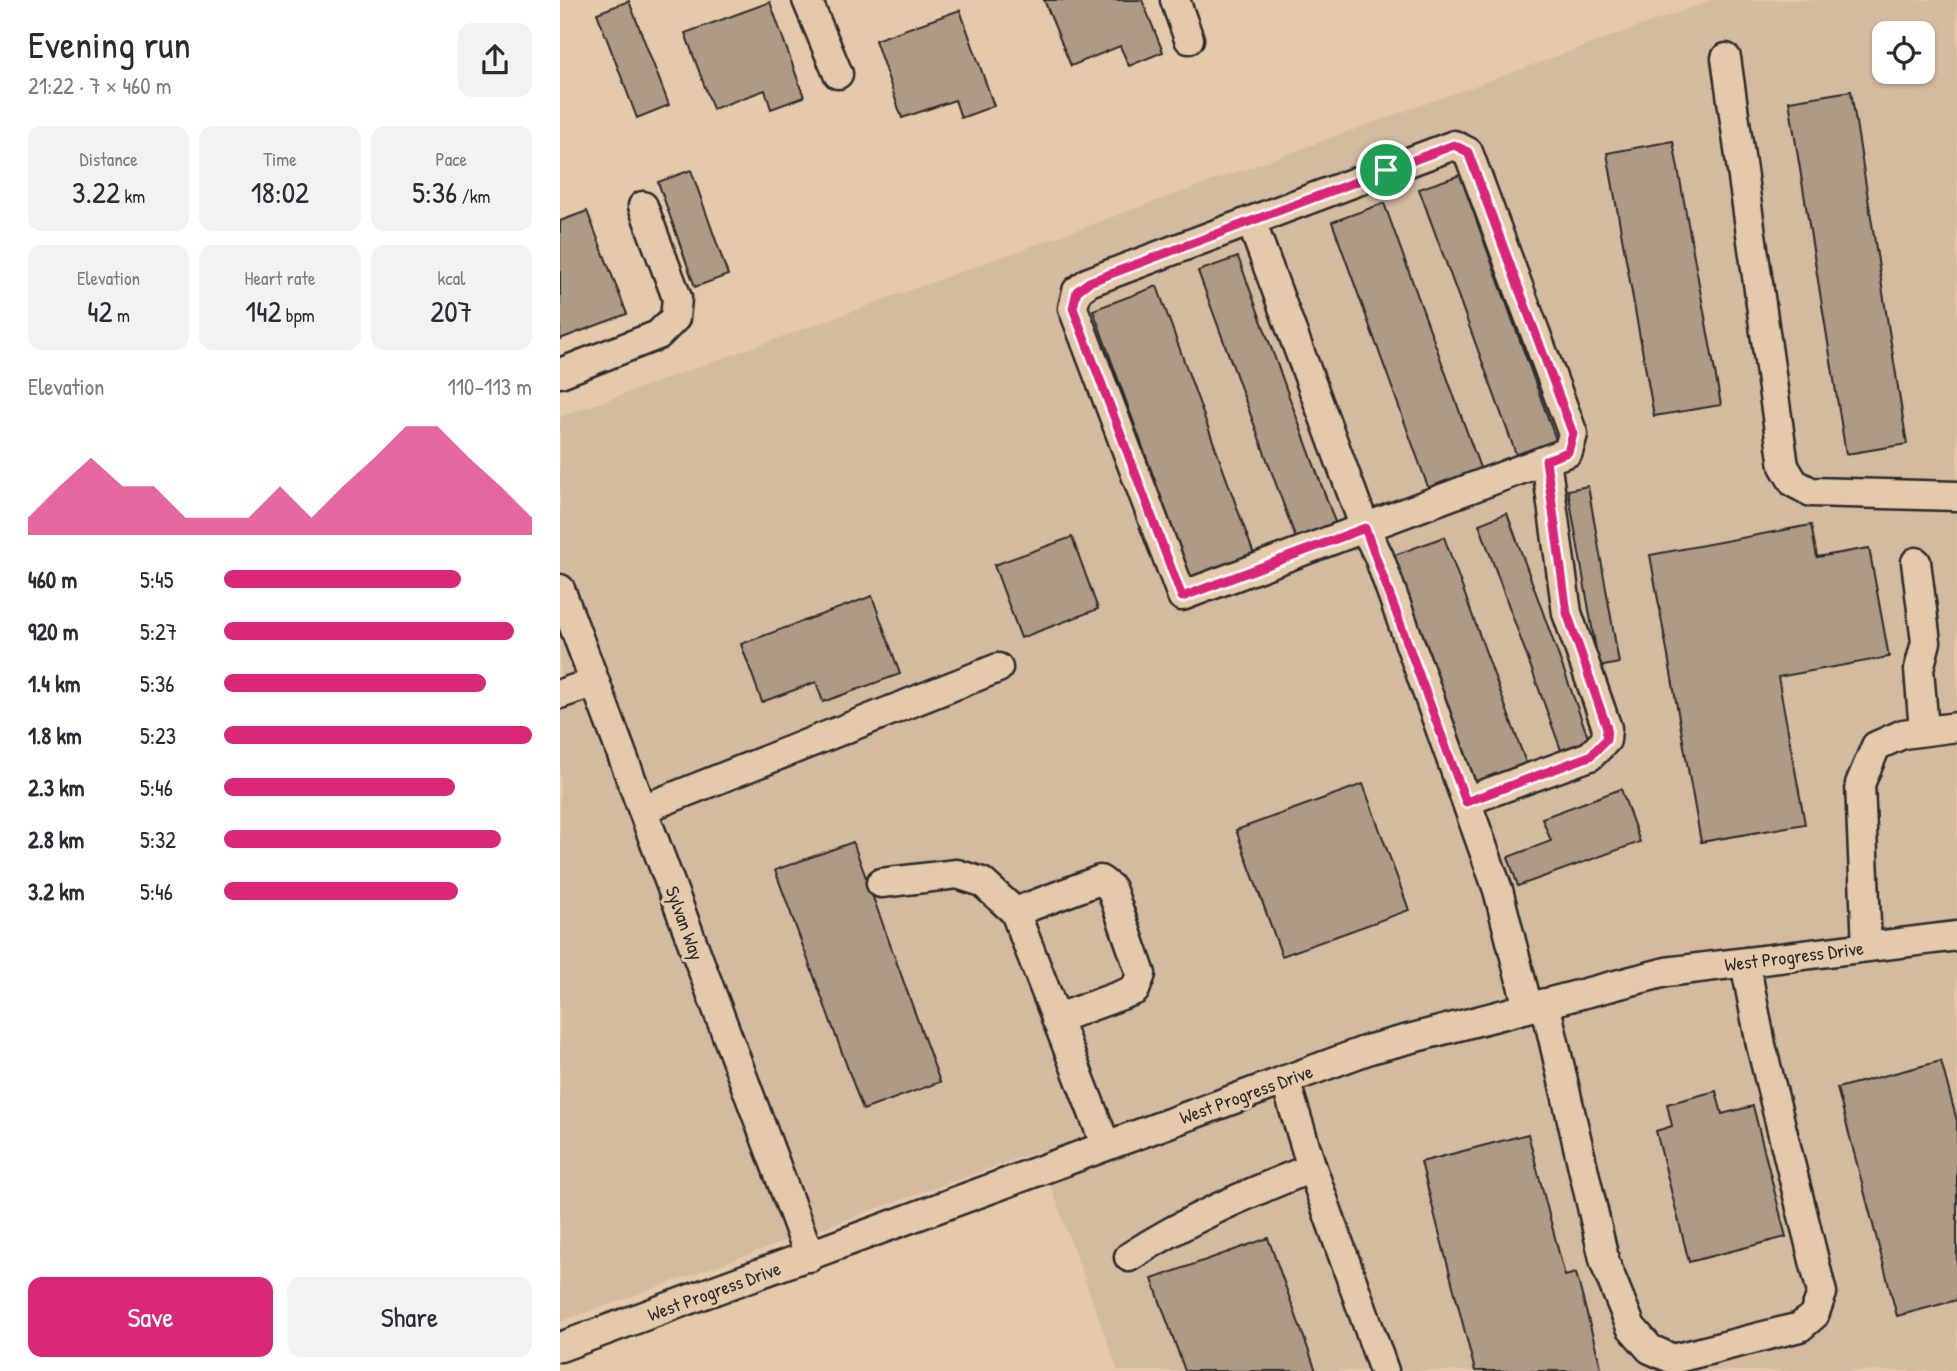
<!DOCTYPE html>
<html lang="en">
<head>
<meta charset="utf-8">
<style>
  body { margin:0; font-family:"Patrick Hand",sans-serif; background:#f2f2f3; color:#2b2b33; height:100vh; display:flex; flex-direction:column; font-size:26px; white-space:nowrap }
  * { box-sizing:border-box; margin:0 }
  p { font-size:23px; color:#7c7c81 }
  .icon { flex:none; width:38px; height:38px; fill:none; stroke:currentColor; stroke-width:2; stroke-linecap:round; stroke-linejoin:round }
  .map { position:relative; flex:1; overflow:hidden }
  .sheet { display:flex; flex-direction:column; background:#fff; width:560px }
  .sheet>* { flex:none }
  .buttons { position:absolute; left:1312px; top:21px; display:grid; gap:14px }
  .buttons a { display:grid; place-items:center; width:63px; height:63px; border-radius:14px; background:#fff; box-shadow:0 2px 5px #0004; font-size:35px }
  .pin { position:absolute; display:grid; place-items:center; width:60px; height:60px; color:#fff; margin:-30px; border:4px solid #fff; border-radius:50%; box-shadow:0 2px 7px #0007 }
  .round { display:grid; place-items:center; flex:none; width:74px; height:74px; border-radius:14px; background:#f2f2f3 }
  .overview { display:flex; align-items:center; justify-content:space-between; height:119px; padding:0 28px }
  h1 { font-size:38px; font-weight:600; line-height:52px }
  .figures { display:grid; grid-template-columns:repeat(3,1fr); gap:10px; height:119px; padding:7px 28px }
  .figures div { display:grid; align-content:center; border-radius:14px; background:#f2f2f3; text-align:center }
  .figures b { font-size:30px; font-weight:600 }
  .figures small { font-size:19px; font-weight:400 }
  .figures p { font-size:19px }
  .chart { height:196px; padding:14px 28px }
  .chart p { display:flex; justify-content:space-between }
  .chart svg { width:100%; height:126px; margin-top:7px; fill:#db2777; opacity:.7 }
  .cta { display:flex; gap:14px; margin-top:auto; padding:14px 28px }
  .cta a { flex:1; height:80px; border-radius:14px; background:#db2777; color:#fff; font-size:28px; font-weight:600; line-height:80px; text-align:center }
  .cta a+a { background:#f2f2f3; color:#2b2b33 }
  ul { padding:0 28px; list-style:none; font-size:23px }
  li { display:grid; grid-template-columns:112px 84px 1fr; align-items:center; height:52px }
  li i { height:18px; border-radius:9px; background:#db2777 }
  main { display:flex; flex:1; min-height:0 }
  .map>svg:first-child { display:block }
</style>
</head>
<body>
<main>
<section class="sheet">
<div class="overview"><div><h1>Evening run</h1><p>21:22 · 7 × 460 m</p></div><a class="round"><svg class="icon" aria-label="share" viewBox="0 0 24 24"><path d="M12 15V3M7 8l5-5 5 5M5 13v7h14v-7"/></svg></a></div>
<div class="figures">
<div><p>Distance</p><b>3.22<small> km</small></b></div>
<div><p>Time</p><b>18:02</b></div>
<div><p>Pace</p><b>5:36<small> /km</small></b></div>
</div>
<div class="figures">
<div><p>Elevation</p><b>42<small> m</small></b></div>
<div><p>Heart rate</p><b>142<small> bpm</small></b></div>
<div><p>kcal</p><b>207</b></div>
</div>
<div class="chart"><p><span>Elevation</span>110–113 m</p>
<svg viewBox="0 0 160 44" preserveAspectRatio="none"><path d="M0 44V38L10 27L20 17L30 27L40 27L50 38L60 38L70 38L80 27L90 38L100 27L110 17L120 6L130 6L140 17L150 27L160 38V44z"/></svg>
</div>
<ul>
<li><b>460 m</b>5:45<i style="width:77%"></i></li>
<li><b>920 m</b>5:27<i style="width:94%"></i></li>
<li><b>1.4 km</b>5:36<i style="width:85%"></i></li>
<li><b>1.8 km</b>5:23<i style="width:100%"></i></li>
<li><b>2.3 km</b>5:46<i style="width:75%"></i></li>
<li><b>2.8 km</b>5:32<i style="width:90%"></i></li>
<li><b>3.2 km</b>5:46<i style="width:76%"></i></li>
</ul>
<div class="cta"><a>Save</a><a>Share</a></div>
</section>
<div class="map">
<svg width="1397" height="1371" viewBox="0 0 1397 1371">
  <rect width="100%" height="100%" fill="#e4c9ab"/>
  <filter id="ink" filterUnits="userSpaceOnUse"><feTurbulence type="fractalNoise" baseFrequency=".0143" numOctaves="2"/><feDisplacementMap in="SourceGraphic" scale="14" xChannelSelector="R" yChannelSelector="G"/><feConvolveMatrix kernelMatrix="1 2 1 2 8 2 1 2 1" color-interpolation-filters="sRGB"/></filter>
  <g filter="url(#ink)">
    <path fill="#d4bba0" fill-rule="evenodd" d="M1152,0H1397V1371H558L478,1151L0,1322V417ZM1325,33H1363V72H1325Z"/>
    <path fill="#ae9a85" stroke="#2b2b2b" stroke-width="2" d="M484,0H582L603,52L569,66L560,46L511,66Z
      M69,1L109,105L77,118L37,13Z
      M210,2L244,97L211,109L205,90L153,109L125,33Z
      M400,10L434,106L401,118L395,100L342,118L315,40Z
      M1291,91L1347,444L1286,454L1229,101Z
      M1113,141L1161,405L1094,416L1047,153Z
      M131,170L168,275L135,287L98,182Z
      M900,175L1000,451L960,465L859,189Z
      M824,203L924,479L872,498L772,222Z
      M27,211L67,314L0,339V221Z
      M678,257L779,533L739,547L638,271Z
      M597,286L697,563L633,586L533,310Z
      M1028,486L1059,663L1039,667L1008,490Z
      M947,513L1029,740L1001,750L919,524Z
      M1251,525L1257,557L1309,548L1329,657L1218,677L1245,824L1141,842L1090,555Z
      M512,537L538,609L461,638L434,565Z
      M884,537L966,763L915,782L832,556Z
      M312,596L340,674L263,702L256,682L202,702L181,644Z
      M803,784L849,910L722,956L676,830Z
      M1061,789L1080,842L958,886L948,857L991,841L982,818Z
      M293,842L380,1082L303,1110L215,870Z
      M1381,1061L1397,1121V1300L1337,1316L1277,1088Z
      M1156,1091L1162,1114L1193,1106L1226,1237L1129,1262L1096,1131L1112,1126L1107,1104Z
      M968,1134L1005,1276L1016,1273L1042,1371H915L861,1162Z
      M708,1238L756,1371H625L592,1279Z"/>
    <g fill="none" stroke-linecap="round" stroke-linejoin="round">
      <defs>
        <path id="minor" d="M247,0L278,74
          M615,0L629,39
          M1166,58L1224,466L1234,483L1251,492L1397,496
          M691,221L894,145L908,152L1013,434L1008,452L986,460L622,596L513,308L517,291L529,282L691,221L805,528L819,557L938,890L968,1008
          M0,373L98,335L115,318L117,298L83,206
          M1356,562L1366,642L1359,669L1364,731
          M0,589L250,1257
          M0,694L35,682
          M906,801L1030,756L1046,740L1047,728L1007,613L986,460
          M83,809L438,668
          M321,883L397,874L422,882L455,912L546,1146
          M455,912L540,880L551,888L581,974L575,990L496,1019
          M1307,947L1300,784L1316,746L1343,734L1397,727
          M985,1003L1045,1263L1071,1327L1090,1349L1113,1359L1240,1327L1254,1315L1262,1293L1201,1045L1185,962
          M725,1080L752,1168L824,1371
          M569,1257C626,1220 688,1193 752,1168
          M0,1347L810,1049L1106,972L1397,936"/>
      </defs>
      <use href="#minor" stroke="#2b2b2b" stroke-width="33"/>
      <use href="#minor" stroke="#e4c9ab" stroke-width="28"/>
    </g>
  </g>
  <g fill="none" stroke-linecap="round" stroke-linejoin="round" filter="url(#ink)">
    <defs>
      <path id="route" d="M894,145L908,152L1013,434L1008,452L986,460L1007,613L1047,728L1046,740L1030,756L906,802L805,528L622,597L513,308L517,291L529,282Z"/>
    </defs>
    <use href="#route" stroke="#fff" stroke-width="14"/>
    <use href="#route" stroke="#db2777" stroke-width="9"/>
  </g>
  <g text-anchor="middle" dominant-baseline="central" stroke-width="6" stroke-linejoin="round" paint-order="stroke">
    <g font-size="19" fill="#2b2b2b" stroke="#e4c9ab">
      <text transform="translate(125 923) rotate(70)">Sylvan Way</text>
      <text transform="translate(1234 956) rotate(-7)">West Progress Drive</text>
      <text transform="translate(686 1094) rotate(-20)">West Progress Drive</text>
      <text transform="translate(154 1291) rotate(-20)">West Progress Drive</text>
    </g>
  </g>
</svg>
<div class="buttons">
<a><svg class="icon" aria-label="locate" viewBox="0 0 24 24"><circle cx="12" cy="12" r="6"/><path d="M12 2v4M12 18v4M2 12h4M18 12h4"/></svg></a>
</div>
<div class="pin" style="left:826px;top:170px;background:#1e9e55"><svg class="icon" aria-label="arrive" viewBox="0 0 24 24"><path d="M6 21V4h12l-3 4 3 4H6"/></svg></div>
</div>
</main>
</body>
</html>
